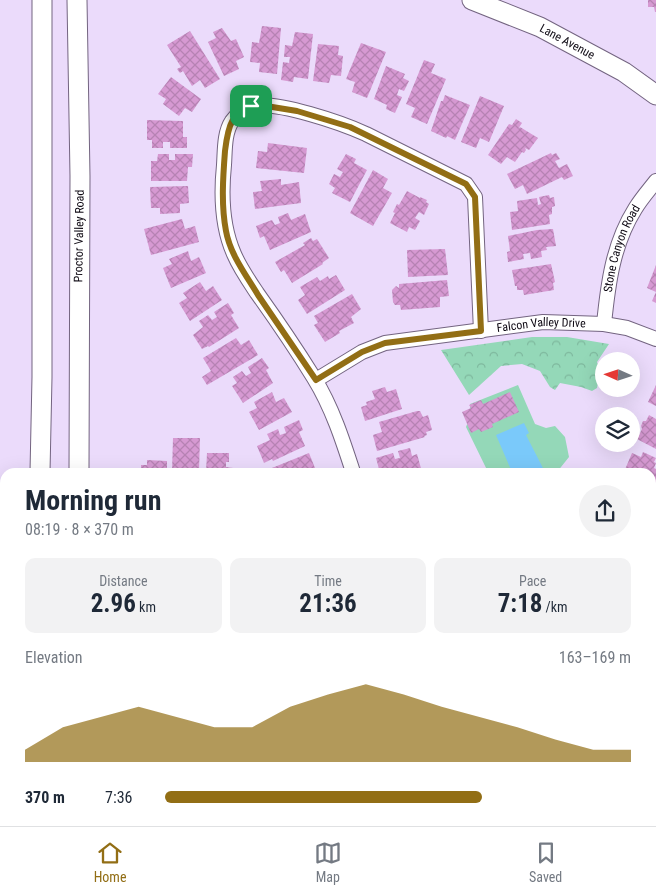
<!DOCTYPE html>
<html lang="en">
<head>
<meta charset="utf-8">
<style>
  body { margin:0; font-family:"Roboto Condensed",sans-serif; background:#f2f2f3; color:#1f2937; height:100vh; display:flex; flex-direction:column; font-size:19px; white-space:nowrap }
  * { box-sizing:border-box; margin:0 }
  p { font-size:16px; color:#747a83 }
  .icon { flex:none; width:28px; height:28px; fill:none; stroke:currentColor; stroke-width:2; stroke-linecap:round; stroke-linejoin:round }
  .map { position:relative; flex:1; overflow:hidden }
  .details { position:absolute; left:0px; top:468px; width:656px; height:359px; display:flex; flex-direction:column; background:#fff; border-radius:15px 15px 0 0; box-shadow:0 5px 20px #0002 }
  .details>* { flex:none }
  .needle { width:32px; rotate:273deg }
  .tools { position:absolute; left:595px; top:352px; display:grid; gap:10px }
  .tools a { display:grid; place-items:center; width:45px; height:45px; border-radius:50%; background:#fff; box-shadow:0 5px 20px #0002; font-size:25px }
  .pin { position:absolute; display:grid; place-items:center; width:42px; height:42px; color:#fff; margin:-21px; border-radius:10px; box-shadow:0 2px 8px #0006 }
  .round { display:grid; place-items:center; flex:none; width:52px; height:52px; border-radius:26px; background:#f2f2f3 }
  .overview { display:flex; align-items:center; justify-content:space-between; height:85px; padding:0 25px }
  h1 { font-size:28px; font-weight:700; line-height:38px }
  .stats { display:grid; grid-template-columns:repeat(3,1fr); gap:8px; height:85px; padding:5px 25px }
  .stats div { display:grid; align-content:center; border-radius:10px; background:#f2f2f3; text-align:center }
  .stats b { font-size:25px; font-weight:700 }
  .stats small { font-size:14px; font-weight:400 }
  .stats p { font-size:14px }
  .chart { height:140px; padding:10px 25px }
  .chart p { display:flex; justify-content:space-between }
  .chart svg { width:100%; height:90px; margin-top:5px; fill:#926e15; opacity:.7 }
  ul { padding:0 25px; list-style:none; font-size:16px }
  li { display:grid; grid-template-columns:80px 60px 1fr; align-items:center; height:38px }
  li i { height:12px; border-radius:6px; background:#926e15 }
  .dock { display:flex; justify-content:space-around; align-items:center; height:70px; border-top:1px solid #e0e1e3; background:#fff; font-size:14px; color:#747a83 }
  .dock a { display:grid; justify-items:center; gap:2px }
  .dock .on { color:#926e15 }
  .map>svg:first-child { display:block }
</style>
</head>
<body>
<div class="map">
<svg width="656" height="826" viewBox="0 0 656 826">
  <defs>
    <pattern id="forest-crowns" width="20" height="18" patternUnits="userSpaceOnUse" patternTransform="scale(1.25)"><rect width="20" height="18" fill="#94d8b8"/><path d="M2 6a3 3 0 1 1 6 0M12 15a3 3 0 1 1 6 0" fill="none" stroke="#7eb89d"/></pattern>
    <pattern id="building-cross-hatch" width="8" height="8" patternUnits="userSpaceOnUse" patternTransform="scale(1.25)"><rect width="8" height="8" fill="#d699d2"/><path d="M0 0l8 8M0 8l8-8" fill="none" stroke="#b682b3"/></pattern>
  </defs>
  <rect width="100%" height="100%" fill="#ebdbfb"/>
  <path fill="url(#forest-crowns)" d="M532,337H567L609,344L597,362L600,371L597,388L592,391L581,387L560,383L555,390L550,387L540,371L522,364L501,366L469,395L441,350Z"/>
  <path fill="#94d8b8" d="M518,385L535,424L546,428L555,426L565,437L569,457L557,472H488L466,427L470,417V404Z"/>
  <path fill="#7ac9fa" d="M524,423L529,433L526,435L545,472H512L496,435Z"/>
  <path fill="url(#building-cross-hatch)" d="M648,0H656V12H655L654,7H648Z
    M262,26L281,28L277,74L259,72L260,63L250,62L252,42L259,43Z
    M222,28L231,41L236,39L244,57L236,61L239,69L224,76L208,42L216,38L213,32Z
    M190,31L220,79L205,88L200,80L192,86L183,71L180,73L177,69L181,67L167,45Z
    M295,32L313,34L308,79L294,77L293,82L281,80L283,62L289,63L290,57H284L285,45L292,46Z
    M361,43L386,52L367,98L352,92L355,82L346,79Z
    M318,44L339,46L338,55L343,56L341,76L331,75L329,83L313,81Z
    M424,60L435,64L431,73L446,79L427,124L411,117L415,108L406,104Z
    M386,66L405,74L403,78L409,81L404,91L399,89L397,95L402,97L395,113L386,109L387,105L374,99Z
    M171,77L201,99L192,112L185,108L179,116L163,104L166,99L158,94Z
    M445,95L470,105L455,140L447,136L446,138L431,131L441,101H443Z
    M480,96L504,106L489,142L480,138L476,148L461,142Z
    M516,119L522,123L518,129L520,127L538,138L529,150L525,148L526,150L524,153L522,152L515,162L507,157L501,164L488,155L509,124L512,125Z
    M147,120L183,121V137H187V148H170V142H163V148H152V140H147Z
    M268,143L307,148L304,173L256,168L258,151L267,152Z
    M551,153L552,155L556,153L560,159L555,161L559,168L567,164L573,176L564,180L562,177L527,194L523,185L515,189L507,174Z
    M158,154H169V160H175V154H193L192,167H188L187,181H151V161H157Z
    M346,154L356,159L354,163L367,170L350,202L332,193L335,188L329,184L334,174L340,177L343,172L337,169Z
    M373,170L388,179L383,188L392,193L373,226L350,213Z
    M281,179V185L299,182L301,203L255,209L253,192L262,191L260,181Z
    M188,186L189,203L180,204V213L160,214V208H151L150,187Z
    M407,191L420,198V197L427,200L426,202L429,204L424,215L419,212L415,218L420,221L415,230L409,227L407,232L390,223L395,213L393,212L397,204L399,205Z
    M549,195L550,198L554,197L555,206L552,207V214L549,215L550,224L512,230L510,212L518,211L517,201L537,198L538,205L541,204L539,197Z
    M288,213L291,220L305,214L311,232L270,250L264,236L260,238L256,226L272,220L275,225L280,223L278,217Z
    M182,219L185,229L195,226L199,242L151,255L144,229Z
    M553,229L556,246L546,247L547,250L541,251L542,257L531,259L530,253L523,254L524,259L508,262L507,252L510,251L508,236L537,230Z
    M311,238L313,241L317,239L329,258L322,263L323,264L292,283L284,270L281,272L275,262L305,245L303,243Z
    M445,249L448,275L408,277L407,250Z
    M188,251L191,261L199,257L206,273L171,288L163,268L172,264L169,259Z
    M551,264L555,282L553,283L554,290L524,295L523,290H517V286H515L512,270Z
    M656,265V303L652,301L656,292L647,288Z
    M336,275L345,290L307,314L298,300L305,295L300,287L317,277L320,281L328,276L329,279Z
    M447,280L449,296L440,297V307L401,310L400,305H395L393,302L392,290L396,286L399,288V284Z
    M200,282L206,291L213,286L222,300L190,321L179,303L187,298L183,293Z
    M352,294L361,309L351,317L354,323L339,331L340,333L325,342L314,325L318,323L314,316Z
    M228,303L234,313L231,315L239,328L209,347L208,346L202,349L193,335L203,327L199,321L208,315L212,320L217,317L214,312Z
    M236,338L241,345L249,340L258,355L207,385L202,377L211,371L203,358Z
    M262,358L269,368L266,370L273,383L243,403L232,386L237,383L233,377L242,371L246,376L251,373L248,367Z
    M656,385V406L648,402Z
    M385,387L387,392L396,389L402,409L365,421L361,407L367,405L366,402L375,399L372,391Z
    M272,392L276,402L284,398L292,412L259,430L249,412L257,408L254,402Z
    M510,392L519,412L492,424L493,427L481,432L479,429L471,433L462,412L471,408L469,405L481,400L483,404Z
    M417,411H420L423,417L428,415L432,430L426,432L427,435L424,436L425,437L377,451L373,435L382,432L379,422Z
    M649,415L656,419V449L637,439L642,429L641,426L643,421H646Z
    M299,420L303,430L299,432L305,446L273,461L272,459L264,463L257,446L270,440L267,434L278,429L280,435L286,433L284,427Z
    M173,438H200L199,472H172Z
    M410,448L412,456L417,454L422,472H385L383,468L379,469L376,458L393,453L395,459L400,458L398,451Z
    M643,452L656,458L654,462L656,463L654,468L656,469V487L651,485V472H624L632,453L641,457Z
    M207,453H229V462H226V467L233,468V472H206Z
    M309,453L315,468L307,472H269L267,470Z
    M147,460L167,461V472H141V465H147Z
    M651,665L656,668V678L651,686Z
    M656,693V721L651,718V701Z
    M656,799V826H646L648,821H651V813Z
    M300,821H338L336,826H304L298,824Z
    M642,821L640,826H622L623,823L619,822Z
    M115,822L126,826H114Z"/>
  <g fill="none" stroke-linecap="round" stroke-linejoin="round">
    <defs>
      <g id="minor">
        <path id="s1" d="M604,324C608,284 613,244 635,209C641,199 649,190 656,181"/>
        <path id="s2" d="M316,380L362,352L385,343L543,322L604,324L627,328L656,339"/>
        <path d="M353,472C343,441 332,407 314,378C296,349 277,321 257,293C249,281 240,268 234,254C222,227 221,194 224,165C225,151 224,133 232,121C237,114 245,108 253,106C278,101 342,123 366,134L466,184L475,197L481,331"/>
        <path d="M651,752L656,754"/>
        <path d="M260,821L265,823"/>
      </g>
      <g id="secondary">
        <path d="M77,0L80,176L79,472"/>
        <path id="s3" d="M472,0L540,27L624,72L656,95"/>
        <path d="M40,472L42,377V0"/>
        <path d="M0,731L5,710"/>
        <path d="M12,826L14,821"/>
      </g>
    </defs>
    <use href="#minor" stroke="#736480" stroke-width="16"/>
    <use href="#secondary" stroke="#736480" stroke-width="21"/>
    <path stroke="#7e7489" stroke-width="3" stroke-dasharray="2.5 2.5" stroke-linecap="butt" d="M78,826L80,821"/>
    <use href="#minor" stroke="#fff" stroke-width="14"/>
    <use href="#secondary" stroke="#fff" stroke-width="19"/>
  </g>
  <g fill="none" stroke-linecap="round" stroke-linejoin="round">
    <defs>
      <path id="route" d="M260,105L297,111L350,127L466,184L475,197L481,331L385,343L362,352L316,380C297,352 277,323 258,295C246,275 230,254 226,231C221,205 223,177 225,151C228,126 231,109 260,105Z"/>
    </defs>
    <use href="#route" stroke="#fff" stroke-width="10"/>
    <use href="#route" stroke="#926e15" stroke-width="6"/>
  </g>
  <g text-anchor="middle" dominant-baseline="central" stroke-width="5" stroke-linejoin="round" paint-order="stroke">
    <g font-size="12" fill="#0e0913" stroke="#fff">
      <text stroke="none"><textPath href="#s3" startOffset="104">Lane Avenue</textPath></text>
      <text transform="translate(79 236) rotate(-89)">Proctor Valley Road</text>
      <text stroke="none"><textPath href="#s1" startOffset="78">Stone Canyon Road</textPath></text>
      <text stroke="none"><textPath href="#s2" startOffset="236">Falcon Valley Drive</textPath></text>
    </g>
  </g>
</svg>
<div class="tools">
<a><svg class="needle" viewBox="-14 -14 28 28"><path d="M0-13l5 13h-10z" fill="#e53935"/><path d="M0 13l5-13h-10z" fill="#747a83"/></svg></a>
<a><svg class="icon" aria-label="layers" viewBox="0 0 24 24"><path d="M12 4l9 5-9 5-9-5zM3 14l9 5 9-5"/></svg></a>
</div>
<div class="pin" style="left:251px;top:106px;background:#1e9e55"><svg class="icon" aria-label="arrive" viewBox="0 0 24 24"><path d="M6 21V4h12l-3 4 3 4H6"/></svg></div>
<section class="details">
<div class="overview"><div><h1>Morning run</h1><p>08:19 · 8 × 370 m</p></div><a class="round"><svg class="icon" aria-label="share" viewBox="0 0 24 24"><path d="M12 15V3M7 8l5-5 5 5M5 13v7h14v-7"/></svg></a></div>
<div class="stats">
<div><p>Distance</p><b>2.96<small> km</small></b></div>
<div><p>Time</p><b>21:36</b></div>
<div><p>Pace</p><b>7:18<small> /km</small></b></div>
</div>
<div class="chart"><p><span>Elevation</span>163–169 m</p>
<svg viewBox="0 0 160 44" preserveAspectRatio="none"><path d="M0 44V38L10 27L20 22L30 17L40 22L50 27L60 27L70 17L80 11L90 6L100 11L110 17L120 22L130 27L140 33L150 38L160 38V44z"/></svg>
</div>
<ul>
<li><b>370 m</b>7:36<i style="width:68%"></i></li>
</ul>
</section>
</div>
<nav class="dock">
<a class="on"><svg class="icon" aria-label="home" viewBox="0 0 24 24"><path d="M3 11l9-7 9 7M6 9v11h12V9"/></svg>Home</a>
<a><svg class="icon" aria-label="map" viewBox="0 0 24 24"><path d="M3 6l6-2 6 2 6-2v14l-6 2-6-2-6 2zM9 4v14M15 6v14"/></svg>Map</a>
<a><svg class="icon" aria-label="saved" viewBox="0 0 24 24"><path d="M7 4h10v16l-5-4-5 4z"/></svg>Saved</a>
</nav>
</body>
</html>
